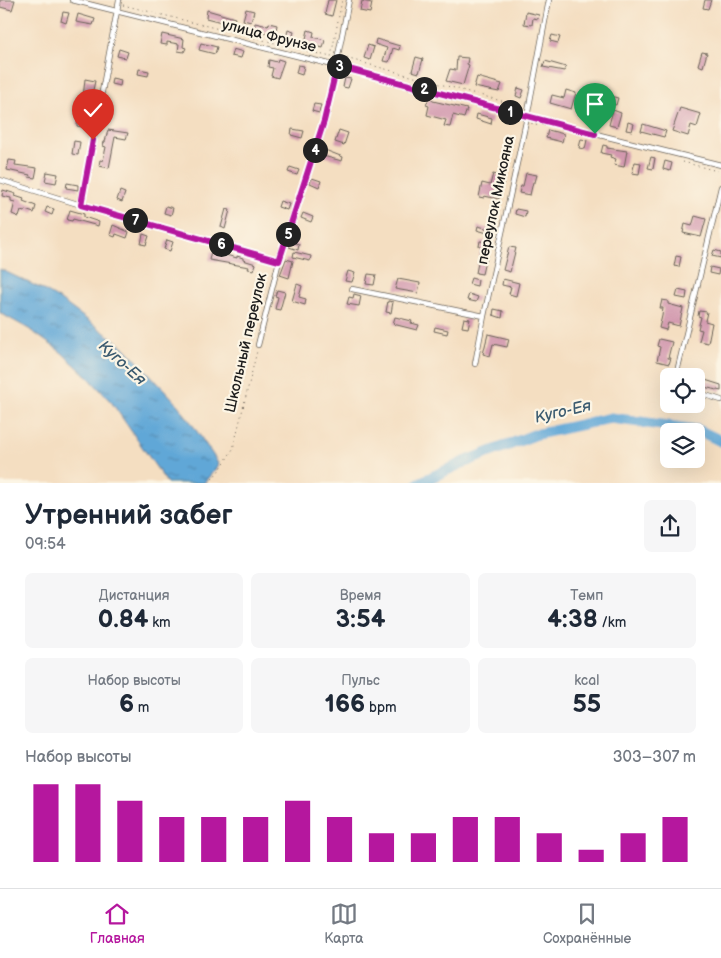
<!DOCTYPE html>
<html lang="ru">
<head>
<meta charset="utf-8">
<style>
  body { margin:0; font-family:"Balsamiq Sans",sans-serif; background:#f6f6f7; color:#1f2937; height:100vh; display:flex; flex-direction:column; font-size:19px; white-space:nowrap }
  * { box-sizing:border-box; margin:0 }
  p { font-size:16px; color:#747a83 }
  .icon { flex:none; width:28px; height:28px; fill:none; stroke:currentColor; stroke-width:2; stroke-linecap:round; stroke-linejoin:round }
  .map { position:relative; height:483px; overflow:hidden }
  .panel { display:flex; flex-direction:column; background:#fff; flex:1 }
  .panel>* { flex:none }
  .fabs { position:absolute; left:660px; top:368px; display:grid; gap:10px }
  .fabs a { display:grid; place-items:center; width:45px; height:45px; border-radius:8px; background:#fff; box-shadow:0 5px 20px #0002; font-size:25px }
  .pin { position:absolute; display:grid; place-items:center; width:42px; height:42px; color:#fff; margin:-51px -21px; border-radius:50% 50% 50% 0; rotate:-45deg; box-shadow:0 0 5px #0007 }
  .pin .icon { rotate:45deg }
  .km { position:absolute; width:25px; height:25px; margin:-12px; border-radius:50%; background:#222; color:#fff; font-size:14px; line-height:25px; text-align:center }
  .round { display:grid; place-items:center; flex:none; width:52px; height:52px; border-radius:8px; background:#f6f6f7 }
  .headline { display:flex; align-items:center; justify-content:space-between; height:85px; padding:0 25px }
  h1 { font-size:28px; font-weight:700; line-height:38px }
  .stats { display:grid; grid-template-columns:repeat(3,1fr); gap:8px; height:85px; padding:5px 25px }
  .stats div { display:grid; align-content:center; border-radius:8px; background:#f6f6f7; text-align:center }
  .stats b { font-size:25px; font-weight:700 }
  .stats small { font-size:14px; font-weight:400 }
  .stats p { font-size:14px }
  .chart { height:140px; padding:10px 25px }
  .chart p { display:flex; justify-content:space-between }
  .chart svg { width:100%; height:90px; margin-top:5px; stroke:#b5179e; stroke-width:6 }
  .dock { display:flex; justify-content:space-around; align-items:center; height:70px; border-top:1px solid #e0e1e3; background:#fff; font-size:14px; color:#747a83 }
  .dock a { display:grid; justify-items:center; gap:2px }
  .dock .selected { color:#b5179e }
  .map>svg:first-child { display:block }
</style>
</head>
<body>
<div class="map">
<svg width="721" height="483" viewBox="0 0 721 483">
  <defs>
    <pattern id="water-ripples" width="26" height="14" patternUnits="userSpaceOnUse" patternTransform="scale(1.25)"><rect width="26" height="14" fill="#61a7d7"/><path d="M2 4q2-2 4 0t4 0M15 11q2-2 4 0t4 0" fill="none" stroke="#4f87ae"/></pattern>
  </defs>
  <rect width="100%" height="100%" fill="#fcf5e5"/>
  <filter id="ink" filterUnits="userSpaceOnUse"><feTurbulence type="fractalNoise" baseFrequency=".02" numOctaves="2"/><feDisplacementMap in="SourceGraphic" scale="10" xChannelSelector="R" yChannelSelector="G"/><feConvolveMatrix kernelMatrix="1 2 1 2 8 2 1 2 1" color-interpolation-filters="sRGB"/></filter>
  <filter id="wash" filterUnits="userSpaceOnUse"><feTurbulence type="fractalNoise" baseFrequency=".0096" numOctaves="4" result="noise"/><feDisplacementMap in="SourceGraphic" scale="20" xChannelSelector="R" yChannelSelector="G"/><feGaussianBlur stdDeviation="1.12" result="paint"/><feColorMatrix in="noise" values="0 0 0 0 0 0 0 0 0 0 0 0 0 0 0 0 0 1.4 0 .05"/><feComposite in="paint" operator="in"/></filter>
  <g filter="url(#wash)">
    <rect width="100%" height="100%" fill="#f4dec1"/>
    <path fill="url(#water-ripples)" stroke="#3e627a" d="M0,269L42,289L59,299L124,347L174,400L190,421L215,458L218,464L217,467L204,483H167L112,403L89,378L61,352L29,329L0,313Z"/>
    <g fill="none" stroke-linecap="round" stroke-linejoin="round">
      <path stroke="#61a7d7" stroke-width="11" d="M419,483L462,463L534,435L611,418L698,430L721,441"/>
    </g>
    <g id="blocks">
      <path fill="#d298ae" d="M0,0H15L12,10L0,7Z
        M328,0H336L332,16L325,14Z
        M705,0H711L708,9L703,8Z
        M362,1L372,3L370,13L360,11Z
        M246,9L254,11L251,22L243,20Z
        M207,10L235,18L233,25L206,18Z
        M63,12L69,13L66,23L61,21Z
        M526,12L539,15L538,19L533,18L532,25L524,24Z
        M78,14L95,19L93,25L76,22Z
        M255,23L268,26L269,23L277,25L275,35L254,30Z
        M288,30L294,32L292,39L286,38Z
        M308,30L314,32L313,37L325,40L323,48L305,43Z
        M162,34L184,39L183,47L186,48L184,52L178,51L179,44L167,42V45L160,44Z
        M552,35L560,37L558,43L550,41Z
        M376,39L400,46L399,50L393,48L389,62L383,61L387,48L375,44Z
        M201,43L217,47L215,54L199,50Z
        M368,45L374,47L370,60L364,58Z
        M119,49L128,52L126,58L117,56Z
        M233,49L243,52L241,58L231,56Z
        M702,52L707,53L703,67L698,65Z
        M416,57L423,59L419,73L412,71Z
        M457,57L468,58L467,64L469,65L463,85L446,81L450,69L456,70Z
        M278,59L284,61L278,78L271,76L273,68L268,67L269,60L277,62Z
        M545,61L566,67L564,71L543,67Z
        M298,65L304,66L302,75L296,73Z
        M139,69L149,71L148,76L138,74Z
        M477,77L502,84L499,92L474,87Z
        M112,78L121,80L120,86L111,84Z
        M345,78L351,79L348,88L343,87Z
        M85,79L95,81L91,99L83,98Z
        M518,88L524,90L521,98L516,96Z
        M566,90L576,93L571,109L550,103L552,95L564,98Z
        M610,96L618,98L616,105L608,103Z
        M429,98L433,101L467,109L464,118L453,115L450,127L444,126L446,120L427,115L429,106L426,105Z
        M314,104L321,105L319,113L312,111Z
        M680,108L701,114L697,127L691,125L688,136L672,131Z
        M613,110L621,113L617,127L609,125Z
        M477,114L492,118L491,124L476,119Z
        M78,119L88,121L87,128L77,126Z
        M628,122L634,124L632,131L626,130Z
        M643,124L666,131L664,137L641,131Z
        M292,129L304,131L302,138L291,135Z
        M108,130L128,133L126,139L115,137L109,168L99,166L100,160L103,161L106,147L103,146L104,142H105Z
        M339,130L348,133L344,145L335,142Z
        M548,130L564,134L562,142L546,138Z
        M581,139L587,140L585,149L579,148Z
        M74,141L80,142L78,155L72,154Z
        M603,145L607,146V148L627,151L624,167L614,165L616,159L610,157L611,155L601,153Z
        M325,150L343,157L342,161L323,156Z
        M651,157L655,158L653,169L648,168Z
        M9,160L16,161L15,165L37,168L35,178L29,177L30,175L7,170Z
        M665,161L672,163L670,171L663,169Z
        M635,162L641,163L639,174L632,173Z
        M290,167L299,170L297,175L288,172Z
        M47,172L58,174L56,183L45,181Z
        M526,173L537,175L535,182H533L530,195L519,193L521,186H523Z
        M493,174L505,177L499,199L484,196V198L479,197L482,183L490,185Z
        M312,178L321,181L319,187L310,183Z
        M67,183L78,185V190L66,188Z
        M3,190L16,194L15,196L24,199L23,201L36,206L34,213L25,210L24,212L21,211L19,217L12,214L15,202L11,201V198L2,196Z
        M120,191L125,193L122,202L117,200Z
        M280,201L289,204L287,210L278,207Z
        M166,206L173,208L171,215L164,213Z
        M47,207L54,209L52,215L45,212Z
        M226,209L230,210L225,229L221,227Z
        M516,209L526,211L525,217L515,214Z
        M70,210L84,214V217L99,222L98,226L73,219L72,221L67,220Z
        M303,213L313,217L311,222L301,218Z
        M695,216L706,219L701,237L683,233L685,224L692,226Z
        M113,225L129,232L127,238L116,234L115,237L110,235Z
        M478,226L493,230L491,234L477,230Z
        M143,234L149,236L146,245L141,244Z
        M167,240L173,242L170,251L164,249Z
        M480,241L489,242L486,256H487L486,262L485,261L482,274L476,273L481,247L479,246Z
        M290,242L299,244L298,250L289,247Z
        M509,247L516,248L510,272L503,270Z
        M714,250L721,252V258L712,256Z
        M211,251L237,258V256L243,258V260L256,264L254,270L248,269L249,267L209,260Z
        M294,252L311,256L310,261L293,257Z
        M676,256L681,257L679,267L674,266Z
        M286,259L293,261L289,278L280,275Z
        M710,267L719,269L718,275L709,273Z
        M348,271L355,273L352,282L345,281Z
        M368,274L376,275L374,285L366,284Z
        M471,278L478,280L477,286L469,284Z
        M398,279L420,283L418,293L395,289Z
        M503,279L519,283L516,296L509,294L511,287L502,285Z
        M297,284L302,286L299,297L306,299L305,305L292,301Z
        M277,290L285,292L280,310L275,309L278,297L275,296Z
        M678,290L687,292L686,299L676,297Z
        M354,294L361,296L359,306L347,304L349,297L353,298Z
        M469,294L478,297L476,302L467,300Z
        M662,300L668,301V304L683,308L679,326L668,323L666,330L659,328L662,316L663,308H660Z
        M388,301L393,302L391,313L386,312Z
        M494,309L503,311L502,318L493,315Z
        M699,311L707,312L705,321L712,323L708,343L699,341L702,330L698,329L701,317L698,316Z
        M395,317L412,321L411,323L419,325L417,330L393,324Z
        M464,318L470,319L468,328L462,327Z
        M435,327L448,330L447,334L434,331Z
        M488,334L509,339L507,347L493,344L490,356L483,354Z
        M659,339L672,342L668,358H671L669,364L657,361L660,347L657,346Z
        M702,379L721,385V391L700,386Z"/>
    </g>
  </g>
  <g filter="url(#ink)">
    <use href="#blocks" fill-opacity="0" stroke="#686056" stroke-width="1"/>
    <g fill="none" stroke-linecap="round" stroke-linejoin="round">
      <defs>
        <path id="minor" d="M72,0L337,66L527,117L721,165
          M0,180L81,205L279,261
          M81,205L119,0
          M352,289L484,316
          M258,345L279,261L325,121L349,0
          M475,364L484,316L527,117L549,0
          M676,376L721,187
          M696,392L721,400"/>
      </defs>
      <use href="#minor" stroke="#686056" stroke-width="6"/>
      <path stroke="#686056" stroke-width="1" stroke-dasharray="1 4" stroke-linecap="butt" d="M123,5L331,57L342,0
        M342,57L505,102L516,108L523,109
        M532,123V124L539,126
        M683,162L721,172
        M209,483L221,468L233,449L257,351"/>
      <use href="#minor" stroke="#fff" stroke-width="4.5"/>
    </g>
  </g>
  <g fill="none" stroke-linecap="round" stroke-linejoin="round" filter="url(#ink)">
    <defs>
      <path id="route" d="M93,140L81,205L279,261L324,121L337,66L595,134"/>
    </defs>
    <use href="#route" stroke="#fff" stroke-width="10"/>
    <use href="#route" stroke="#b5179e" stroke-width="6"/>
  </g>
  <g text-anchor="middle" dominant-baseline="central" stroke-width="4.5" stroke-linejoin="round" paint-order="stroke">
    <g font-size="15" fill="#1c1c1c" stroke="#fcf5e5">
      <text transform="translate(269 36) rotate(14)">улица Фрунзе</text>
      <text transform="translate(496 200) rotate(-78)">переулок Микояна</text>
      <text transform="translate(246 343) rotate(-77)">Школьный переулок</text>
    </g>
    <g font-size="16" font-style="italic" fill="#3b5b70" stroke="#fcf5e5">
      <text transform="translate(122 363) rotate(42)">Куго-Ея</text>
      <text transform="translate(563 412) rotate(-13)">Куго-Ея</text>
    </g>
  </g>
</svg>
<div class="fabs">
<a><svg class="icon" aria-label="locate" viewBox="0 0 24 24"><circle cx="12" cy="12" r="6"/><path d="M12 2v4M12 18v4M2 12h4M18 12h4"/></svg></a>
<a><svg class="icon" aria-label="layers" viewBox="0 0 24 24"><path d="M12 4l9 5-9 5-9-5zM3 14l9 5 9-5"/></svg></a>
</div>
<div class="pin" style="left:595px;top:134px;background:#1e9e55"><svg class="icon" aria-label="arrive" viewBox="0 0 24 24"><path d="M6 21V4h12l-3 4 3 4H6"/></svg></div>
<div class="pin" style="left:93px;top:140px;background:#d93025"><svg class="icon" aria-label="check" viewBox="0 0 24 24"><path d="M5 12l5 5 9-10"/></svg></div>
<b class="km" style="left:510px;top:112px">1</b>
<b class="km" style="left:424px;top:89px">2</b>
<b class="km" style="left:339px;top:66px">3</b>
<b class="km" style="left:315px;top:150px">4</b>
<b class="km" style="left:288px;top:234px">5</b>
<b class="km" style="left:221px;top:244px">6</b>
<b class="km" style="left:135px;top:220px">7</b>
</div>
<section class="panel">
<div class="headline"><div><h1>Утренний забег</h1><p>09:54</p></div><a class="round"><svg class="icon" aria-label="share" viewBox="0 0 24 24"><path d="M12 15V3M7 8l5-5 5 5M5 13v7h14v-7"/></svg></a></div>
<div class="stats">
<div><p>Дистанция</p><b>0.84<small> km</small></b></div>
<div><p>Время</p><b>3:54</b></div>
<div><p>Темп</p><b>4:38<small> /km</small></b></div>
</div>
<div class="stats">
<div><p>Набор высоты</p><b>6<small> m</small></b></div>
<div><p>Пульс</p><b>166<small> bpm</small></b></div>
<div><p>kcal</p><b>55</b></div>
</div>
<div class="chart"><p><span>Набор высоты</span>303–307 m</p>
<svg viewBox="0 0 160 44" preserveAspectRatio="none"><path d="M5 44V6M15 44V6M25 44V14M35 44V22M45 44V22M55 44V22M65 44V14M75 44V22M85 44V30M95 44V30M105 44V22M115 44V22M125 44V30M135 44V38M145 44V30M155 44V22"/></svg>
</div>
</section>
<nav class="dock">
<a class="selected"><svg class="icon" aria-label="home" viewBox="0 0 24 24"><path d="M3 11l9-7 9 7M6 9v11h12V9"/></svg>Главная</a>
<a><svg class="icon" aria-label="map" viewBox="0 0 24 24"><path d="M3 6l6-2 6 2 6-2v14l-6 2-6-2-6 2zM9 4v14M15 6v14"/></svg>Карта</a>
<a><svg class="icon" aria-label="saved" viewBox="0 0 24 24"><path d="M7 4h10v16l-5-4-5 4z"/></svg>Сохранённые</a>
</nav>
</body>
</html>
